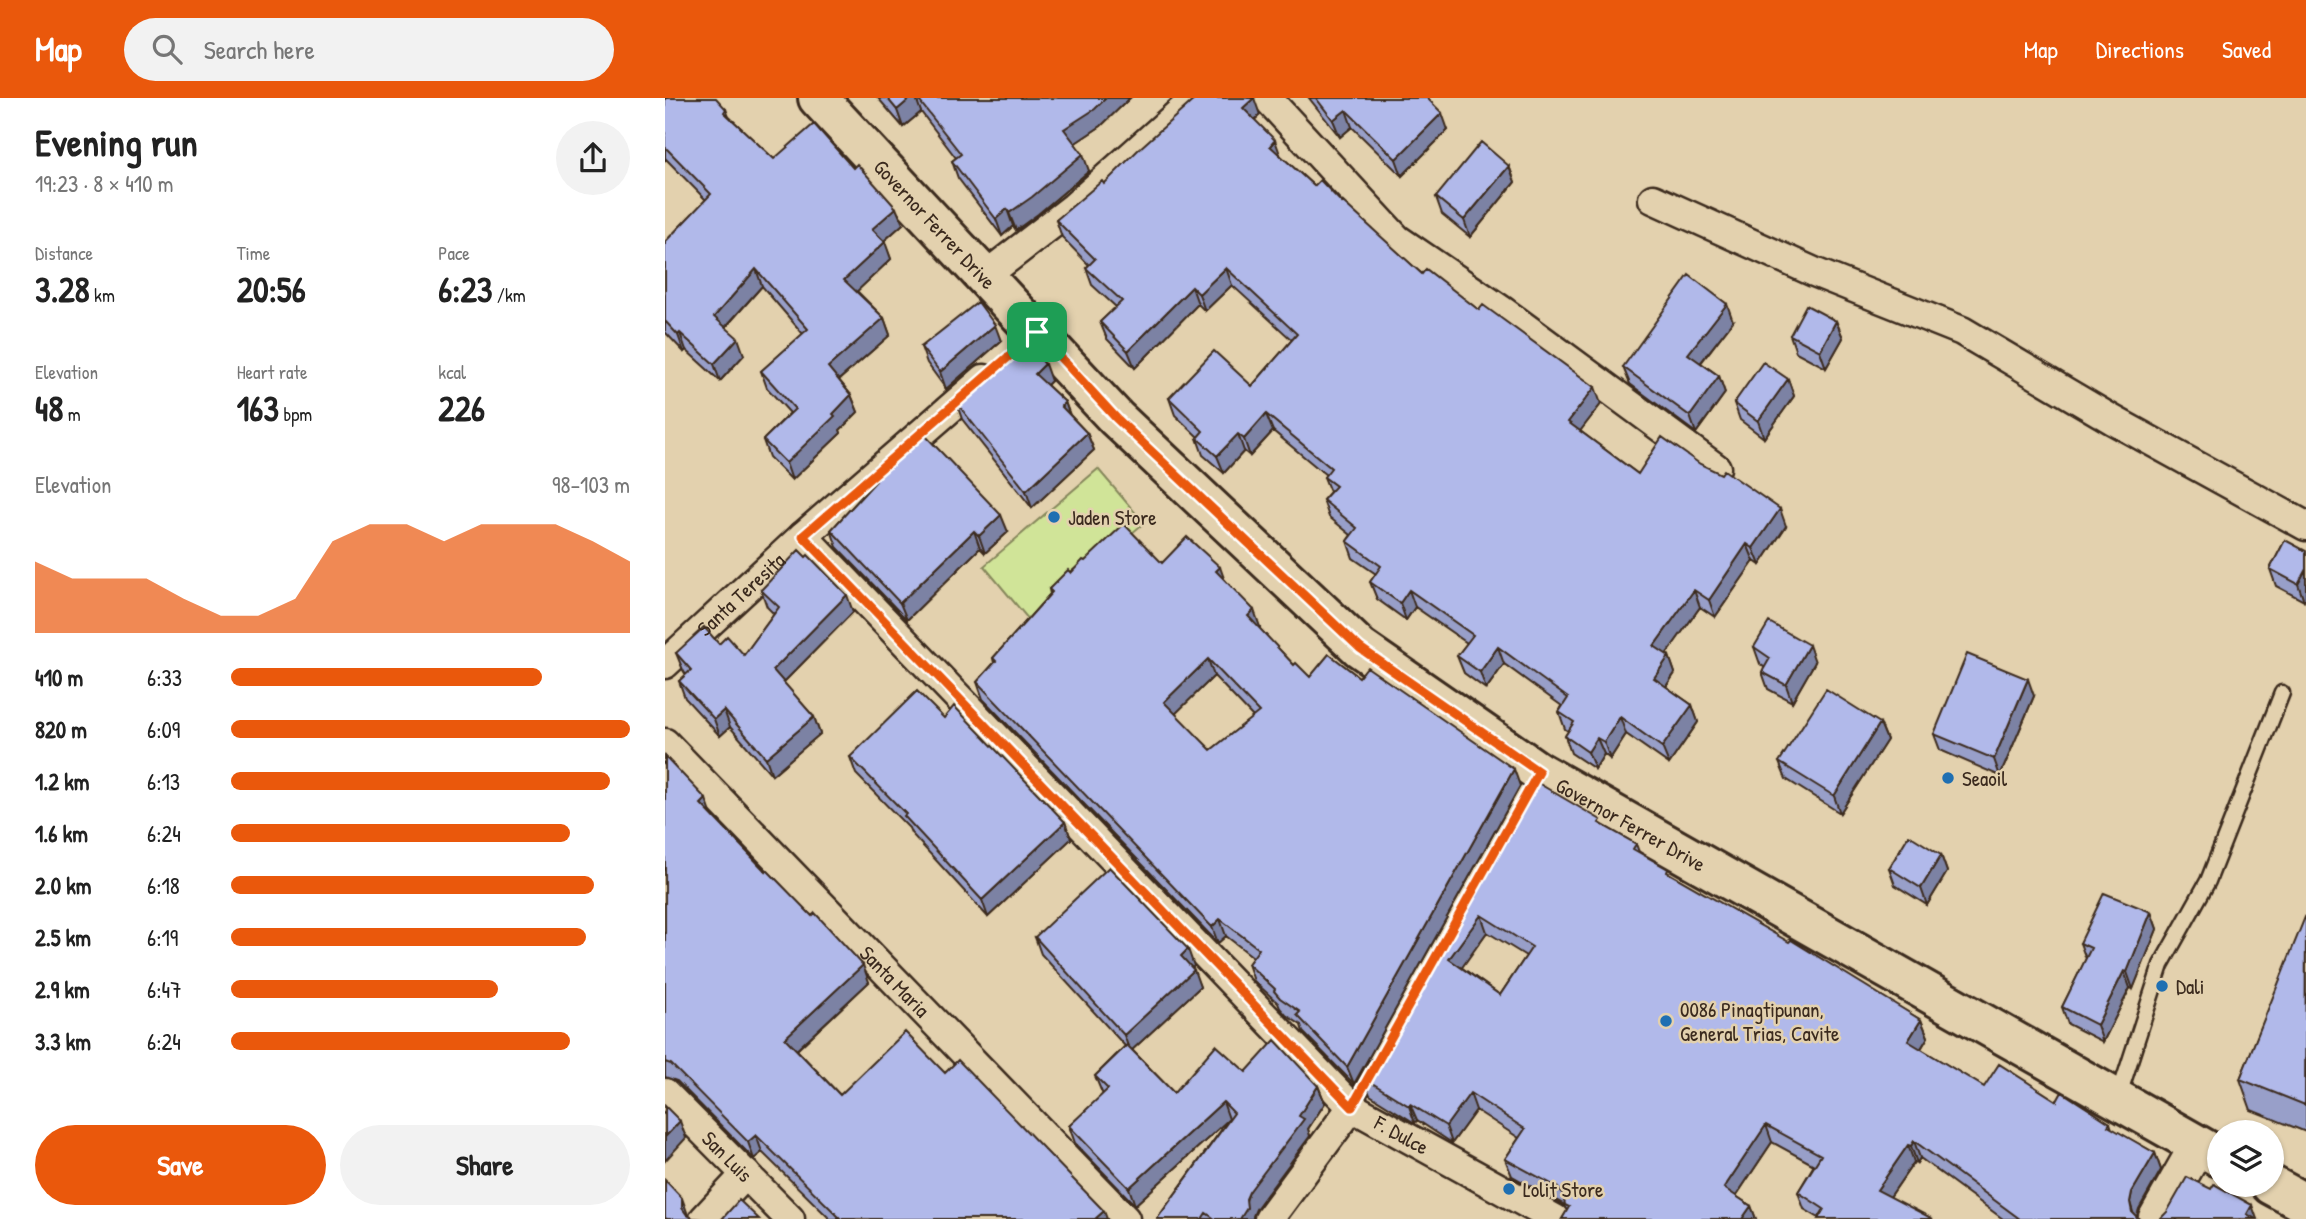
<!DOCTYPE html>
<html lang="en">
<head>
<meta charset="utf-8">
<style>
  body { margin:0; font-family:"Patrick Hand",sans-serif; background:#f2f2f2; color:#222; height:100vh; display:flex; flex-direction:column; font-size:26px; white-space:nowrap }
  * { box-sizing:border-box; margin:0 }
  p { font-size:23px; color:#767676 }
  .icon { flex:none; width:38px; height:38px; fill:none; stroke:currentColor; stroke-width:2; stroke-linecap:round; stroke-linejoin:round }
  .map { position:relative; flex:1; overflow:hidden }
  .panel { display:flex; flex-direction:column; background:#fff; width:665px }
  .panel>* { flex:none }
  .tools { position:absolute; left:1542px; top:1022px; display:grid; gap:14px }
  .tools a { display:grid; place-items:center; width:77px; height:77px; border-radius:50%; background:#fff; box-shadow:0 2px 5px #0004; font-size:35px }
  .pin { position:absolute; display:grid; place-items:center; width:60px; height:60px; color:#fff; margin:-30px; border-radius:14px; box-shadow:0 4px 10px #0006 }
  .round { display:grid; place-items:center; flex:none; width:74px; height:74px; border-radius:37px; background:#f2f2f2 }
  .overview { display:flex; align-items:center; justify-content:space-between; height:119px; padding:0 35px }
  h1 { font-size:38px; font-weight:700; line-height:52px }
  .figures { display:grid; grid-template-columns:repeat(3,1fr); gap:10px; height:119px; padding:7px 35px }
  .figures div { display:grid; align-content:center }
  .figures b { font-size:35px; font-weight:700 }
  .figures small { font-size:19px; font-weight:400 }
  .figures p { font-size:19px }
  .chart { height:196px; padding:14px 35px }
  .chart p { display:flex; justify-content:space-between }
  .chart svg { width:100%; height:126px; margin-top:7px; fill:#ea580c; opacity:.7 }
  .action { display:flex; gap:14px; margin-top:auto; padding:14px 35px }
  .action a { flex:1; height:80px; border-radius:42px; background:#ea580c; color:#fff; font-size:28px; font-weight:700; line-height:80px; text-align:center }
  .action a+a { background:#f2f2f2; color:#222 }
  ul { padding:0 35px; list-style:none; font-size:23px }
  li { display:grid; grid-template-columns:112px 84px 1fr; align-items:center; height:52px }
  li i { height:18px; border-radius:9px; background:#ea580c }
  header { display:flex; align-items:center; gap:42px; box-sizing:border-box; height:98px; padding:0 35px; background:#ea580c; color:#fff }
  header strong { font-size:33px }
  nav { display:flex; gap:38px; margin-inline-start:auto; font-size:24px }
  .search { width:490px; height:63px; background:#f2f2f2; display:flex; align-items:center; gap:18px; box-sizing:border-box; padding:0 24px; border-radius:38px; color:#767676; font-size:26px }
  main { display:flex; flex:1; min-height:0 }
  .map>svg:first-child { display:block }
</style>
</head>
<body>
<header>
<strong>Map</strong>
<div class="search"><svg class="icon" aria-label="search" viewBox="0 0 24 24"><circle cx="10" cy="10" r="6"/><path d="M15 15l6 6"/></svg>Search here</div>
<nav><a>Map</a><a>Directions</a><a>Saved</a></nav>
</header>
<main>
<section class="panel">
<div class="overview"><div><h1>Evening run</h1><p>19:23 · 8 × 410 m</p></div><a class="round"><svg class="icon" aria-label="share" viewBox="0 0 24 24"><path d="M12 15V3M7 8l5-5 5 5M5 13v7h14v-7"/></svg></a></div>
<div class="figures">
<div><p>Distance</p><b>3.28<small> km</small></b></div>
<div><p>Time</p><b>20:56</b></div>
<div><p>Pace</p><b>6:23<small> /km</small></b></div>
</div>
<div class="figures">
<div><p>Elevation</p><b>48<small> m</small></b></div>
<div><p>Heart rate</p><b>163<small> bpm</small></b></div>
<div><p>kcal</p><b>226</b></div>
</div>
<div class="chart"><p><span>Elevation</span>98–103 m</p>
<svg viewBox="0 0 160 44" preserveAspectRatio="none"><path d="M0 44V19L10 25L20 25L30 25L40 32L50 38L60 38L70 32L80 12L90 6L100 6L110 12L120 6L130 6L140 6L150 12L160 19V44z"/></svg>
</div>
<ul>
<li><b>410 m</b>6:33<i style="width:78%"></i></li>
<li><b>820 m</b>6:09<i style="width:100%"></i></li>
<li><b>1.2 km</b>6:13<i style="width:95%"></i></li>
<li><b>1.6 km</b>6:24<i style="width:85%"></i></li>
<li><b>2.0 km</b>6:18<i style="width:91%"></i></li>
<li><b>2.5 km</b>6:19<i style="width:89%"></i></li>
<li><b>2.9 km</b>6:47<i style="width:67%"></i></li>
<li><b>3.3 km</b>6:24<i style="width:85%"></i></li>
</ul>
<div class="action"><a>Save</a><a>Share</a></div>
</section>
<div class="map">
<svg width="1641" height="1121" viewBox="0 0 1641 1121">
  <rect width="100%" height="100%" fill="#e3d1ae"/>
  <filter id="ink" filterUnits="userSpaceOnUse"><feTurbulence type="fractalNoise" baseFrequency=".0143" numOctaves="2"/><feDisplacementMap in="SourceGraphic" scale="14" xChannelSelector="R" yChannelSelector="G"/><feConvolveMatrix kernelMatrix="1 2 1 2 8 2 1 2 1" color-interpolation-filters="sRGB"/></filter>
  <g filter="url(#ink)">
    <path fill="#d0e498" stroke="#86875b" stroke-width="2" d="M433,371L479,425L364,522L319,468Z"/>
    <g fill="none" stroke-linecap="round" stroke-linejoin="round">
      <defs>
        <path id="service" d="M1453,1000L1496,867L1543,783L1617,595
          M687,1009L709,969"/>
        <g id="minor">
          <path d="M602,0L732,141L839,214L1051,370"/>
          <path d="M988,101L1149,174L1297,233L1448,322L1641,428"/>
          <path d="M320,178L409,109L531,0"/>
          <path id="s1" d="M138,438L687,1009L890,1121"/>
          <path id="s2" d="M0,566L138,438L319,281"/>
          <path id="s3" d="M0,645L460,1121"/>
          <path id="s4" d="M0,995L125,1121"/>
          <path d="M39,1121L81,1076"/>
          <path d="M604,1121L687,1009"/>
        </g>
        <path id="tertiary" d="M1491,1121L1533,1047"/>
        <g id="secondary">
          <path id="s5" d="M153,0L451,320L695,550L874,674L1554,1059"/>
          <path d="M1606,1087L1641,1106"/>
        </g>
      </defs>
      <use href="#service" stroke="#3b2a1e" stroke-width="19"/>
      <use href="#minor" stroke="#3b2a1e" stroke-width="33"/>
      <use href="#tertiary" stroke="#3b2a1e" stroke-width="40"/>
      <use href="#secondary" stroke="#3b2a1e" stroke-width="44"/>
      <use href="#service" stroke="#e3d1ae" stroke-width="14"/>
      <use href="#minor" stroke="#e3d1ae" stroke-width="28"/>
      <use href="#tertiary" stroke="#e3d1ae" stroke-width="35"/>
      <use href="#secondary" stroke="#e3d1ae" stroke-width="38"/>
    </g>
    <path fill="#989fc9" stroke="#3b2a1e" stroke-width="2" fill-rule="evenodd" d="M0,0L61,11L64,19L109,61L238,126L219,143L226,161L192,193L219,220L225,237L174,282L186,297L193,314L175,332L176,335L127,382L104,359L98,342L125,315L102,290L96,273L138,236L97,188L61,229L79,257L55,283L21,252L19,254L0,234V144L41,102L1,61L0,62Z
      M213,0H465L436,28L410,45L424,73L373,116L351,132L348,128L337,138L293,80L287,63L291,60L256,14L238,29Z
      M644,0H762L783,32L737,78L687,29L675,39Z
      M595,17L589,22L616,58L649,88L677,105L757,176L936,306L915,333L973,376L1121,428L1095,467L1089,463L1050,519L1035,509L1001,556L1004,558L1010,575L1001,589L1027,607L1033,624L1004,666L961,636L945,661L939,656L930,671L906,655L900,638L903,633L900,631L894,614L897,608L839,566L821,591L799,575L792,558L802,545L750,509L741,522L712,501L705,484L711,476L688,460L682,443L686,437L664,419L658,402L665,394L659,379L661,377L608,333L585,358L579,353L559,375L538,357L532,340L533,339L510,317L504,300L587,288L627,242L567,187L540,213L533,206L470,270L442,241L435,224L451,209L427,187L421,170L424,167L397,139L391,122L439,86Z
      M844,68L850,84L805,139L777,116L771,99Z
      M1068,223L1036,265L1054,278L1060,295L1031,335L965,286L958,269Z
      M1171,223L1178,240L1161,270L1131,254L1125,237Z
      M336,243L281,291L262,265L256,249Z
      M1123,281L1129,298L1099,340L1075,322L1069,305Z
      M386,283L382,287L400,304L405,317L422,335L429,352L367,410L297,321L291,304Z
      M208,380L343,434L320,455L315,450L242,522L172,449L166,432L209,385Z
      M1620,442L1639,503L1611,488L1605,471Z
      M420,463L497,465L560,482L595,529L594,530L629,567L645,579H694L855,688L689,986L638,934L636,927L621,917L615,910L613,905L589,883L583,866L588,859L561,838L553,845L318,601L312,584L329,565L328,560L385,496L384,491ZM549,578L588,619L546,652L510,616Z
      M96,492L188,514L118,585L149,619L155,636L107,677L65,629L55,638L20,600L14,583L21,577L18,572L11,555L54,546L79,557L109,516L102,509Z
      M1089,549L1150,564L1127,604L1103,591L1097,574L1099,569L1095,566Z
      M1369,598L1335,678L1275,652L1269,636Z
      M279,620L400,724L406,741L323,819L246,735L244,730L191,676L185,659Z
      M1215,625L1222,642L1175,715L1121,681L1114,664Z
      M0,658L47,718L204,884L132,952L175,997L280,975L442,1121H165L97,1054L89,1061L12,983L0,979Z
      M866,681L938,727L971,746L974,754L1005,776L1256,922L1263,939L1256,951L1319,989L1392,1003L1445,1025L1447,1031L1490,1055L1496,1072L1474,1111L1472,1118L1474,1121H1338L1255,1060L1252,1065L1249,1064L1225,1099L1154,1120L1139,1111L1133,1094L1149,1067L1107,1044L1071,1098L1086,1108L1091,1121H897L902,1113L898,1106L847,1078L840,1061L854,1040L811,1012L787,1045L752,1022L750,1025L705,997L699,980ZM822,834L861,858L835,897L796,869Z
      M1276,757L1282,774L1262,807L1230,787L1224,770Z
      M1486,814L1492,831L1468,891L1465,890L1438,944L1403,926L1397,909L1421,861L1415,845Z
      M1641,820V1034L1586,1012L1575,981Z
      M370,839L529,868L527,870L535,889L467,952L509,995L581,974L653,988L660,1005L643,1031L645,1038L591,1111L588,1118V1121H492L564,1021L470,1107L410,1045L404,1028L438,997L430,978L460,948L376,856Z"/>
    <path fill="#7c82a4" stroke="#3b2a1e" stroke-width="2" d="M246,0H251L256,14L238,29L232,12Z
      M441,0H465L436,28L406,48L399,31Z
      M589,0L595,17L584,27L578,10Z
      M681,12L687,29L675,39L668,22Z
      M777,15L783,32L737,78L731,61Z
      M610,42L616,59L605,48Z
      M418,56L424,73L373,116L351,132L344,115Z
      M844,68L850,84L805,139L799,122Z
      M231,110L238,126L213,148L207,131Z
      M342,111L348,128L337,138L331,121Z
      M220,144L226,161L186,199L179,182Z
      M561,170L567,187L540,213L534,196Z
      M91,171L97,188L55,235L49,219Z
      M527,189L533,206L470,270L463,253Z
      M1062,206L1068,223L1029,273L1023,256Z
      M219,220L225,237L169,286L163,269Z
      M1171,223L1178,240L1161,270L1155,253Z
      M330,227L336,243L281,291L275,274Z
      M15,235L21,252L19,254L13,237Z
      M73,240L79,257L55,283L49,266Z
      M380,266L386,283L376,293L370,276Z
      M1054,278L1060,295L1031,335L1025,318Z
      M1123,281L1129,298L1099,340L1093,323Z
      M930,289L936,306L909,341L903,324Z
      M186,297L193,314L175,332L176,335L127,382L121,365Z
      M400,304L406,321L396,308Z
      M601,316L608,333L585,358L579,341Z
      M422,335L429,352L367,410L361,393Z
      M573,336L579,353L559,375L552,358Z
      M1115,411L1121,428L1095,467L1088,450Z
      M336,417L343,434L320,455L314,438Z
      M309,433L315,450L242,522L235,505Z
      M1082,446L1089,463L1050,519L1044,502Z
      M555,469L561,486L551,473Z
      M1641,471V500L1639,503L1633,486Z
      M744,492L750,509L741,522L735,505Z
      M1029,492L1035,509L995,565L989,548Z
      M182,497L188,514L114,589L108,572Z
      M589,512L595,529L589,535L583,518Z
      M1144,547L1150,564L1127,604L1121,587Z
      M833,549L839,566L821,591L815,574Z
      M1004,558L1010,575L995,597L989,580Z
      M543,561L549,578L505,621L499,604Z
      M1363,581L1369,598L1335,678L1329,661Z
      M1027,607L1033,624L1004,666L997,649Z
      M59,612L65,629L55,638L49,621Z
      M149,619L155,636L107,677L101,660Z
      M955,619L961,636L945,661L939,644Z
      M1215,625L1222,642L1175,715L1169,698Z
      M932,640L939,656L930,671L923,654Z
      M849,671L855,688L689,986L682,969Z
      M41,701L47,718L36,706Z
      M400,724L406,741L323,819L317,802Z
      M1276,757L1282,774L1262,807L1256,790Z
      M1486,814L1492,831L1468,891L1462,874Z
      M816,817L822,834L791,878L784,861Z
      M555,821L561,838L553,845L547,829Z
      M523,851L529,868L522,875L516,858Z
      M198,867L204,884L126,957L120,940Z
      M529,872L535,889L465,954L459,937Z
      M1459,873L1465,890L1438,944L1432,927Z
      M1256,922L1263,939L1250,960L1243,943Z
      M653,988L660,1005L643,1031L645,1038L591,1111L588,1118V1121H575L584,1094Z
      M805,995L811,1012L787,1045L781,1028Z
      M558,1004L564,1021L470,1107L464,1090Z
      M745,1006L752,1022L750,1025L744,1008Z
      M15,1023L21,1040L0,1063V1039Z
      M1101,1027L1107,1044L1065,1107L1059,1090Z
      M91,1037L97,1054L89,1061L83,1044Z
      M1249,1043L1255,1060L1252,1065L1246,1048Z
      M1243,1047L1249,1064L1218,1109L1212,1092Z
      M1490,1055L1496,1072L1474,1111L1471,1121H1470L1465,1104L1467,1094Z
      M17,1100L23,1117V1121L17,1110Z
      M1587,1107L1592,1121H1584L1582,1116Z
      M1086,1108L1091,1121H1077Z
      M439,1113L442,1121H430Z"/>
    <path fill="#b1b9ea" stroke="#3b2a1e" stroke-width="2" fill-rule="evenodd" d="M0,0H51L61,11L59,14L109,61L149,26L188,70L192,66L231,110L207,131L220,144L179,182L219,220L163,269L186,297L168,316L170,318L121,365L98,342L130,311L96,273L143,231L91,171L49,219L73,240L49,266L15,235L13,237L0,223V144L46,96L0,49Z
      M222,0H246L232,12Z
      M252,0H441L430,11L399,31L418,56L367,99L344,115L342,111L331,121L287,63L296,56Z
      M531,0H589L578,10L610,42L605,48L649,88L655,82L677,105L678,104L757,176L761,171L814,212L818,207L930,289L903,324L973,376L997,339L1035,366L1056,376L1059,372L1115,411L1088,450L1082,446L1044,502L1029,492L989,548L1004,558L989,580L1027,607L997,649L955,619L939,644L932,640L923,654L900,638L909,624L894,614L903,600L833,549L815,574L792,558L808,537L744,492L735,505L705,484L716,468L682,443L692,430L658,402L671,388L659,379L666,370L601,316L579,341L573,336L552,358L532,340L538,333L504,300L549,253L587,288L632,236L561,170L534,196L527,189L463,253L435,224L457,203L421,170L430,161L391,122L437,83L439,86L473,52Z
      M651,0H762L777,15L731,61L681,12L668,22Z
      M816,44L844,68L799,122L771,99Z
      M1024,177L1062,206L1023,256L1054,278L1025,318L958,269Z
      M313,204L330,227L275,274L256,249Z
      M1141,207L1171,223L1155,253L1125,237Z
      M360,244L380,266L370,276L400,304L396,308L422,335L361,393L291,304Z
      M1098,264L1123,281L1093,323L1069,305Z
      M257,334L336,417L314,438L309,433L235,505L166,432L211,383L208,380Z
      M459,426L497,465L522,439L555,469L551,473L589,512L583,518L629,567L631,565L645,579L664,556L694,579L702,569L849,671L682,969L632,917L635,914L615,900L609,893L610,891L583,866L594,851L555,821L547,829L312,584L331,563L328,560L387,494L384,491L403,472L406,475L418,462L420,463ZM543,561L594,614L546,652L499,604Z
      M1620,442L1641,453V471L1633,486L1605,471Z
      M134,452L141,459L143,457L182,497L108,572L149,619L101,660L59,612L49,621L14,583L26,572L11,555L39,529L54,546L62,538L79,557L114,509L96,492Z
      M1104,524L1144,547L1121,587L1097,574L1105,560L1089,549Z
      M1302,556L1363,581L1329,661L1269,636Z
      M1161,591L1215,625L1169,698L1114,664Z
      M252,593L279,620L289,608L400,724L317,802L239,718L241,716L185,659Z
      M0,658L41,701L36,706L101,774L102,772L147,818L150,815L198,867L120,940L175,997L240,934L280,975L293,962L439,1113L430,1121H176L91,1037L83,1044L6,966L0,964Z
      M866,681L936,722L934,725L971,746L968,751L1003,771L1002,774L1124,844L1126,842L1256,922L1243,943L1319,989L1334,966L1392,1003L1397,994L1445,1025L1443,1028L1490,1055L1467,1094L1465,1104L1467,1114L1474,1121H1355L1249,1043L1246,1048L1243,1047L1212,1092L1268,1121H1153L1159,1111L1133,1094L1156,1057L1101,1027L1059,1090L1086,1108L1077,1121H897L904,1109L900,1107L898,1096L892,1089L840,1061L860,1031L805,995L781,1028L745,1006L744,1008L699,980ZM816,817L867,849L835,897L784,861Z
      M1244,737L1276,757L1256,790L1224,770Z
      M444,769L523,851L516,858L529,872L459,937L370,839Z
      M1439,795L1486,814L1462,874L1459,873L1432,927L1397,909L1426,850L1415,845Z
      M1640,819L1641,820L1640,1007L1575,981Z
      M610,942L653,988L634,1018L639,1021L584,1094L581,1101L582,1110L575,1121H550L541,1115L537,1121H492L569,1015L558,1004L464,1090L404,1028L443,991L430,978L462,947L509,995L551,947L581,974Z
      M0,1008L15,1023L0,1039Z
      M1522,1079L1546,1091L1549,1086L1587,1107L1582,1116L1591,1121H1495L1502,1114Z
      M0,1082L17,1100V1110L22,1117L28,1120L38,1121H2L0,1120Z
      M74,1102L94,1121H57Z"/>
  </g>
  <g fill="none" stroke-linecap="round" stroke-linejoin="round" filter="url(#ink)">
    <defs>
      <path id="route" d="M372,234L451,320L695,550L874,674L687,1009L138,438Z"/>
    </defs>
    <use href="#route" stroke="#fff" stroke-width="14"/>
    <use href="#route" stroke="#ea580c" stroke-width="9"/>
  </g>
  <g fill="#1f6fb2" stroke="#e3d1ae" stroke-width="2.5">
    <circle cx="389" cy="419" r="7"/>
    <circle cx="1283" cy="680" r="7"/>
    <circle cx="1497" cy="888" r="7"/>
    <circle cx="1001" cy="923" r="7"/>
    <circle cx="844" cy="1091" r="7"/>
  </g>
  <g text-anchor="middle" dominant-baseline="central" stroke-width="5" stroke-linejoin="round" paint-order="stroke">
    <g font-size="21" fill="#3b2a1e" stroke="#e3d1ae">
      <text stroke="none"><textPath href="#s5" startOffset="172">Governor Ferrer Drive</textPath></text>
      <text stroke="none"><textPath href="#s2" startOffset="103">Santa Teresita</textPath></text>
      <text stroke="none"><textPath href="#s5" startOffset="1096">Governor Ferrer Drive</textPath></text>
      <text stroke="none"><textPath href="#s3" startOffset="331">Santa Maria</textPath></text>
      <text stroke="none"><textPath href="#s1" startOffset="849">F. Dulce</textPath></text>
      <text stroke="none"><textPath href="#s4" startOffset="89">San Luis</textPath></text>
    </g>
    <g font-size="21" fill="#3b2a1e" stroke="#e3d1ae" text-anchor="start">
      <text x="403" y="419">Jaden Store</text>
      <text x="1297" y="680">Seaoil</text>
      <text x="1511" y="888">Dali</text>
      <text x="1015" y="911">0086 Pinagtipunan,<tspan x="1015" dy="24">General Trias, Cavite</tspan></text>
      <text x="858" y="1091">Lolit Store</text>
    </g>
  </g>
</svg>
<div class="tools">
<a><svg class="icon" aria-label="layers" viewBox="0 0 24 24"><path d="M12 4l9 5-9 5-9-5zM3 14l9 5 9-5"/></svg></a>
</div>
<div class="pin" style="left:372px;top:234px;background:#1e9e55"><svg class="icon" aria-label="arrive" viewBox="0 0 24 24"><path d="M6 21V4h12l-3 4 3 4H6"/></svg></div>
</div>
</main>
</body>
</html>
